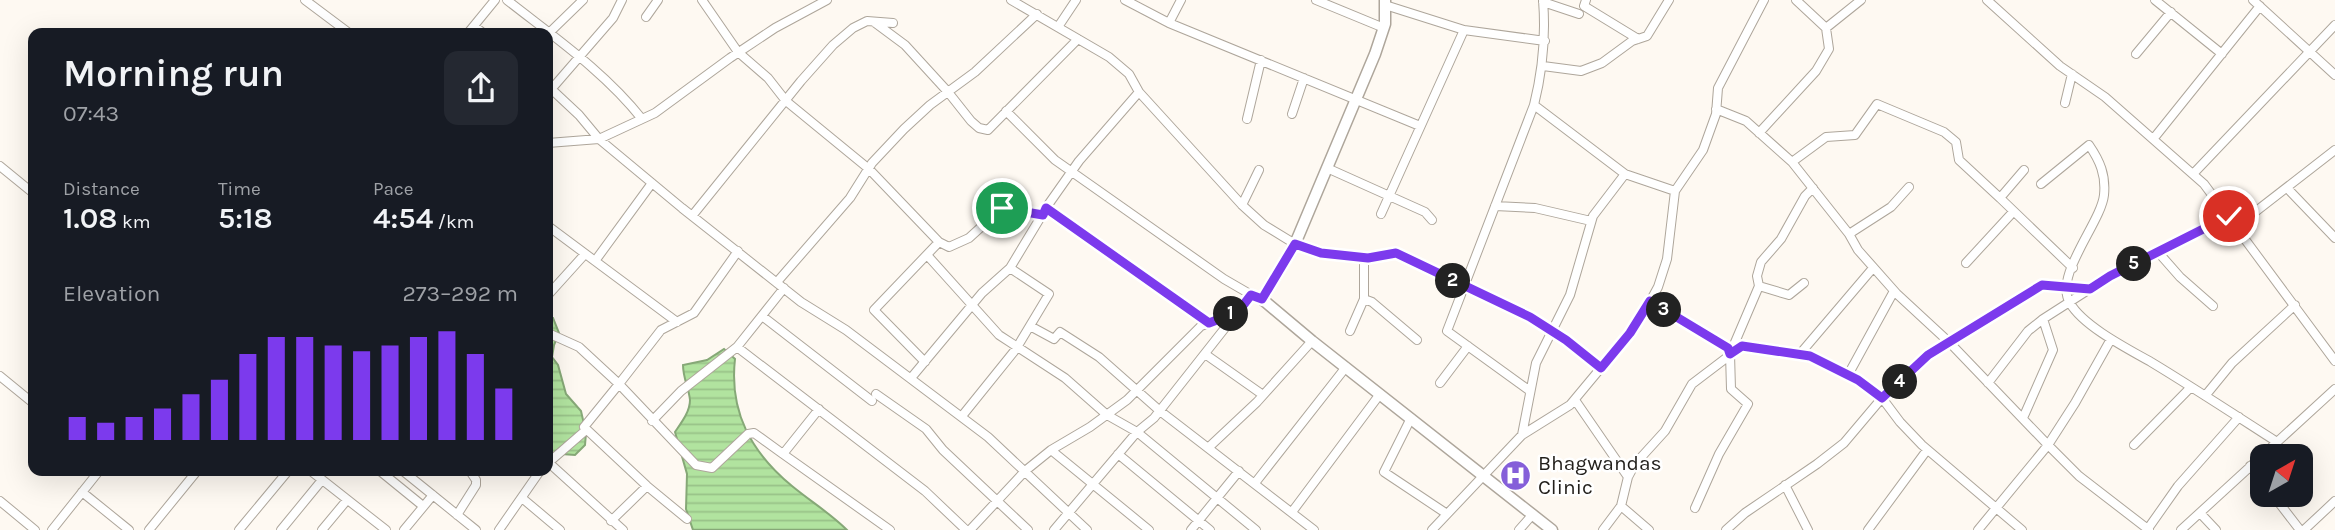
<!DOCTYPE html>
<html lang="en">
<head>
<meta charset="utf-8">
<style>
  body { margin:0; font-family:Karla,sans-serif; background:#242831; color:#f1f3f6; height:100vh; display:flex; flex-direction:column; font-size:26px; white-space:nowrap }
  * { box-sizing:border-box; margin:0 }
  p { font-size:23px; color:#9ea1a6 }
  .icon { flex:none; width:38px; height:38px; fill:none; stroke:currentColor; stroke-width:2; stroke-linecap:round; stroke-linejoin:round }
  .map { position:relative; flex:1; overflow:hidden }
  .side { position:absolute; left:28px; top:28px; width:525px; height:448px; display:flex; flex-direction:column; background:#171b24; border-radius:14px; box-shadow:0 7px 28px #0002 }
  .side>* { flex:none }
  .needle { width:46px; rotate:39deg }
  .tools { position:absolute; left:2250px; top:444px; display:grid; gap:14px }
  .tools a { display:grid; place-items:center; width:63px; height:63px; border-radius:14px; background:#171b24; box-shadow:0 7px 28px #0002; font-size:35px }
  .pin { position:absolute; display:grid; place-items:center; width:60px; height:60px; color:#fff; margin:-30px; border:4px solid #fff; border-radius:50%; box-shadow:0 2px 7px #0007 }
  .km { position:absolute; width:35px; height:35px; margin:-18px; border-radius:50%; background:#222; color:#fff; font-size:19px; line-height:35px; text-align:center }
  .round { display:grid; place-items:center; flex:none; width:74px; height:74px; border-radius:14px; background:#242831 }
  .head { display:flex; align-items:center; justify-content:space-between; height:119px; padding:0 35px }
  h1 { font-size:38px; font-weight:600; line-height:52px }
  .figures { display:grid; grid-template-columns:repeat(3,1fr); gap:10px; height:119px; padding:7px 35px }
  .figures div { display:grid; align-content:center }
  .figures b { font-size:30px; font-weight:600 }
  .figures small { font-size:19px; font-weight:400 }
  .figures p { font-size:19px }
  .chart { height:196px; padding:14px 35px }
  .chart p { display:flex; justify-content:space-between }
  .chart svg { width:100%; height:126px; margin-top:7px; stroke:#7c3aed; stroke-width:6 }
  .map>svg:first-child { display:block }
</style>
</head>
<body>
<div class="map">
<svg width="2335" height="530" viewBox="0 0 2335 530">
  <defs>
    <pattern id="water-rules" width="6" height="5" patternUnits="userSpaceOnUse" patternTransform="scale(1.75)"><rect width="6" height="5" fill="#b1e39f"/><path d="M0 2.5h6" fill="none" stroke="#98c288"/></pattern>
  </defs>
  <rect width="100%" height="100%" fill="#fef9f2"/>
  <path fill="url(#water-rules)" stroke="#86a877" stroke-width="2" d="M548,318H553L559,333L554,345L552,357L558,365L566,394L581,411L586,433L585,445L575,455L548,453Z
    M724,349L735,359C729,412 751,452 792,486C810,501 830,513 847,530H693L686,509L687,474L675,432C681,423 690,412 690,400C689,389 683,378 683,365L707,360Z"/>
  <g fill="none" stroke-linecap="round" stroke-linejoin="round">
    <defs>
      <path id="minor" d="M305,0L349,33
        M507,0C554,37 605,72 642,119
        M702,0L738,52L768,78L786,101L869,169L939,242L874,310L925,362
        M1011,0L1109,57L1129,74L1139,92L1242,205L1264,225L1295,244L1321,253L1368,259L1396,253L1530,317L1566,340L1601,368
        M1125,0L1169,23L1420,126
        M1316,0L1384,28
        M1586,0L1584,6L1638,39
        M1987,0L2060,66L2105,97L2204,184L2335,361
        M2155,0L2222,54
        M2253,0L2335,75
        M1543,2L1579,14
        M1385,5L1464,30L1545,41
        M646,17L658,0
        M874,22L905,45L948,92L971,121L979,128L988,130L1078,39
        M1169,23L1181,0
        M474,26L483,33
        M1058,27L1076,0
        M1826,28L1861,0
        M468,33L495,0
        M549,33L583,0
        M2136,54L2171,12
        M1543,66L1581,71L1602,63L1632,41L1647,36L1669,0
        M548,86L579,115L599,139L682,208L801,302L846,330L988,437L1087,530
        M548,93L613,18L622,0
        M2065,103L2072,74
        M1534,105L1625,174L1675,191
        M1716,109L1746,121L1792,162L1849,234
        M1006,111L1055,160L1224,279L1255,297
        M1292,114L1304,78
        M1247,119L1261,60
        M1759,133L1816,71L1829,49L1826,28L1796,0
        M2154,138L2260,6
        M548,143L599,139L655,113L730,58L775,28L827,0
        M1792,162L1826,137L1855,135L1877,104L1944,132L1956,142L1959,160L2000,198
        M0,166L33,193
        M1327,168L1425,212L1432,220
        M2024,170L2000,198L2073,268
        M2193,174L2335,25
        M652,183L595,261L677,322
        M2041,184L2089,145C2100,161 2106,175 2104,195C2101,223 2053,276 2070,303C2083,326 2128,349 2151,362C2194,388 2235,415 2277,442
        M1909,187L1891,207L1849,234L1858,250L1897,294L1950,343L2048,445L2079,476L2149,530
        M2287,188L2335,238
        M1242,205L1259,170
        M1495,206L1535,208L1591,221
        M1046,208L1209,323
        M1381,214L1464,30
        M692,216L801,81L833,45L853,28L867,21L893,23
        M548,226L595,261
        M2237,226L2335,150
        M939,242L949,247L969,238L1002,208L1043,215
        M2158,252L2180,277L2213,306
        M927,255L999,335L1065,378L1107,415L1137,432L1154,418L1251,295
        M1364,258V299L1372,302L1417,340
        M1966,263L2013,212
        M777,282L850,198L872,163L904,129L930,105L975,72L1037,14
        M1759,286L1757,276L1761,262L1781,239L1805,196L1813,188
        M784,288L737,347L925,491L966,530
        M548,295L585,254
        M1650,301L1729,348L1730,354
        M762,316L872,401
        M1030,326L1054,339L1060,332L1099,357L1160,411L1208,448
        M1350,331L1364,299
        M548,333L579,347L619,384L661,330L694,313L738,251
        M1312,341L1257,402L1208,448L1314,530
        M1205,354L1263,395
        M1799,355L1873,268
        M1848,375L1894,291
        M0,376L33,403
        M911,378L982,293L1010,268L1048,205L1079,161L1139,92
        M1440,383L1468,346
        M1988,383L2028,331L2043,319L2110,276L2229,216
        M1530,391L1447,331L1534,105C1543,69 1546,37 1543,0
        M876,394L926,429L943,450L1028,530
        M2205,396L2232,363L2295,305
        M1575,400L1628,477
        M819,409L783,454L890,530
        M962,416L1016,349L1049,294L1010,268
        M1411,418L1384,472L1447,514
        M2023,418L2053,350L2043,319
        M652,421L681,391L737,347
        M1522,435L1536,363L1570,295L1593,216L1625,174
        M2134,445L2191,387
        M1051,450L1149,530
        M1118,454L1210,530
        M548,462L623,530
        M548,463L586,430
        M2250,466L2263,482
        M311,471L386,530
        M380,471L423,506
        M403,471L476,530
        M1255,483L1346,367
        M1785,485L1808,530
        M82,492L129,530
        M2273,495L2300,530
        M522,498L560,530
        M0,501L35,530
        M1621,506L1649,530
        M1695,508L1719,454L1748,404L1731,389L1730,354L1759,286L1789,295L1804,283
        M1292,512L1380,394
        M2200,513L2216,530
        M457,515L476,485V480L470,471
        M687,519L647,486L584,427L619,384L696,465L712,468L748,434L754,433L783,454
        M611,521L647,486
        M52,530L99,471
        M149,530L197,471
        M239,530L288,471
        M281,530L322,480
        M322,530L347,500
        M404,530L433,495
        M499,530L540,471
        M970,530L1025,471L1051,450L1090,427L1127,400L1201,326L1235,313
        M1054,530L1137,432L1256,530
        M1191,530L1239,471
        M1432,530L1522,435L1570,405L1630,333L1645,311L1658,287L1667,259L1675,191L1703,150L1716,114L1718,88L1764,0
        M1519,530L1533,514
        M1603,530L1621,506L1628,477L1635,464L1665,431L1692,384L1742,346L1810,356L1858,380L1882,398L1900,422L1922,445L2022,530
        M1726,530L1745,513L1817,464L1844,443L1882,398L1928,355L2042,285L2090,289
        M1868,530L1927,450
        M1978,530L2048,445L2075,403L2111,339
        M2147,530L2178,486L2239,417
        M2181,530L2335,389
        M2304,530L2335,501"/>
      <path id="tertiary" d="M1385,0V24L1375,54L1295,244L1262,299L1312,341L1552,530"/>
    </defs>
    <use href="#minor" stroke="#aea69b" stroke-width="10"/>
    <use href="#tertiary" stroke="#aea69b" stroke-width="13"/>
    <use href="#minor" stroke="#fff" stroke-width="8"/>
    <use href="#tertiary" stroke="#fff" stroke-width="10"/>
  </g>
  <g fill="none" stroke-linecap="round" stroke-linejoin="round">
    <defs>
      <path id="route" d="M1002,208L1043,215L1046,208L1209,323L1238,312L1251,295L1262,299L1295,244L1321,253L1368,258L1396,253L1530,317L1566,340L1601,368L1630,333L1650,301L1728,348L1730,354L1742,346L1810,356L1858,380L1882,398L1928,355L2042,285L2090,289L2110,276L2229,216"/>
    </defs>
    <use href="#route" stroke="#fff" stroke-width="14"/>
    <use href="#route" stroke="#7c3aed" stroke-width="9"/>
  </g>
  <defs>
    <symbol id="hospital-disc" viewBox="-11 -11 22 22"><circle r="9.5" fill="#855fd9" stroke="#fff"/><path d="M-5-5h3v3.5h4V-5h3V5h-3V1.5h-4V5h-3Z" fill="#fff"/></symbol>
  </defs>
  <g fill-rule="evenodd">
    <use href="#hospital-disc" x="1498" y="458" width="35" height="35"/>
  </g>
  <g text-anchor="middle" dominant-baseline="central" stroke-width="5" stroke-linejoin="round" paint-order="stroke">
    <g font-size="21" fill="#221f1b" stroke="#fff" text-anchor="start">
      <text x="1538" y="463">Bhagwandas<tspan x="1538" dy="24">Clinic</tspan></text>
    </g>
  </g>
</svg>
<div class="tools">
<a><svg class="needle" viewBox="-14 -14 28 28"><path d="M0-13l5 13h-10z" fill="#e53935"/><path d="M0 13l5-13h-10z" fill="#9ea1a6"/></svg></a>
</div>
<div class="pin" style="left:1002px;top:208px;background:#1e9e55"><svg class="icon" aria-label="arrive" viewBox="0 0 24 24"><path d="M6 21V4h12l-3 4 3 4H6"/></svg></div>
<div class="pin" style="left:2229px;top:216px;background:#d93025"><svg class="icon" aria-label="check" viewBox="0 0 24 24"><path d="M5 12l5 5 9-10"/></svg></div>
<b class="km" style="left:1231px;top:314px">1</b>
<b class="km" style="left:1453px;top:281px">2</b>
<b class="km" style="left:1664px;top:310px">3</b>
<b class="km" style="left:1900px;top:382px">4</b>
<b class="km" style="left:2134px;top:264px">5</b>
<section class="side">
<div class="head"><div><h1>Morning run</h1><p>07:43</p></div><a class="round"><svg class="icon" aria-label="share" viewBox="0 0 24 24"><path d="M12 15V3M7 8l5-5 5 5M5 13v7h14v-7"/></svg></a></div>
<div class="figures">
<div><p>Distance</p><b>1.08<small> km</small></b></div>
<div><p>Time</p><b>5:18</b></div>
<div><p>Pace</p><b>4:54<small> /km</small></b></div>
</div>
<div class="chart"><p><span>Elevation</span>273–292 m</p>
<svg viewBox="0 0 160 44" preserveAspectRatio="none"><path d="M5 44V36M15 44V38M25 44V36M35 44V33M45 44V28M55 44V23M65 44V14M75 44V8M85 44V8M95 44V11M105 44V13M115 44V11M125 44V8M135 44V6M145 44V14M155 44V26"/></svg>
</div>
</section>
</div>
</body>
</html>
